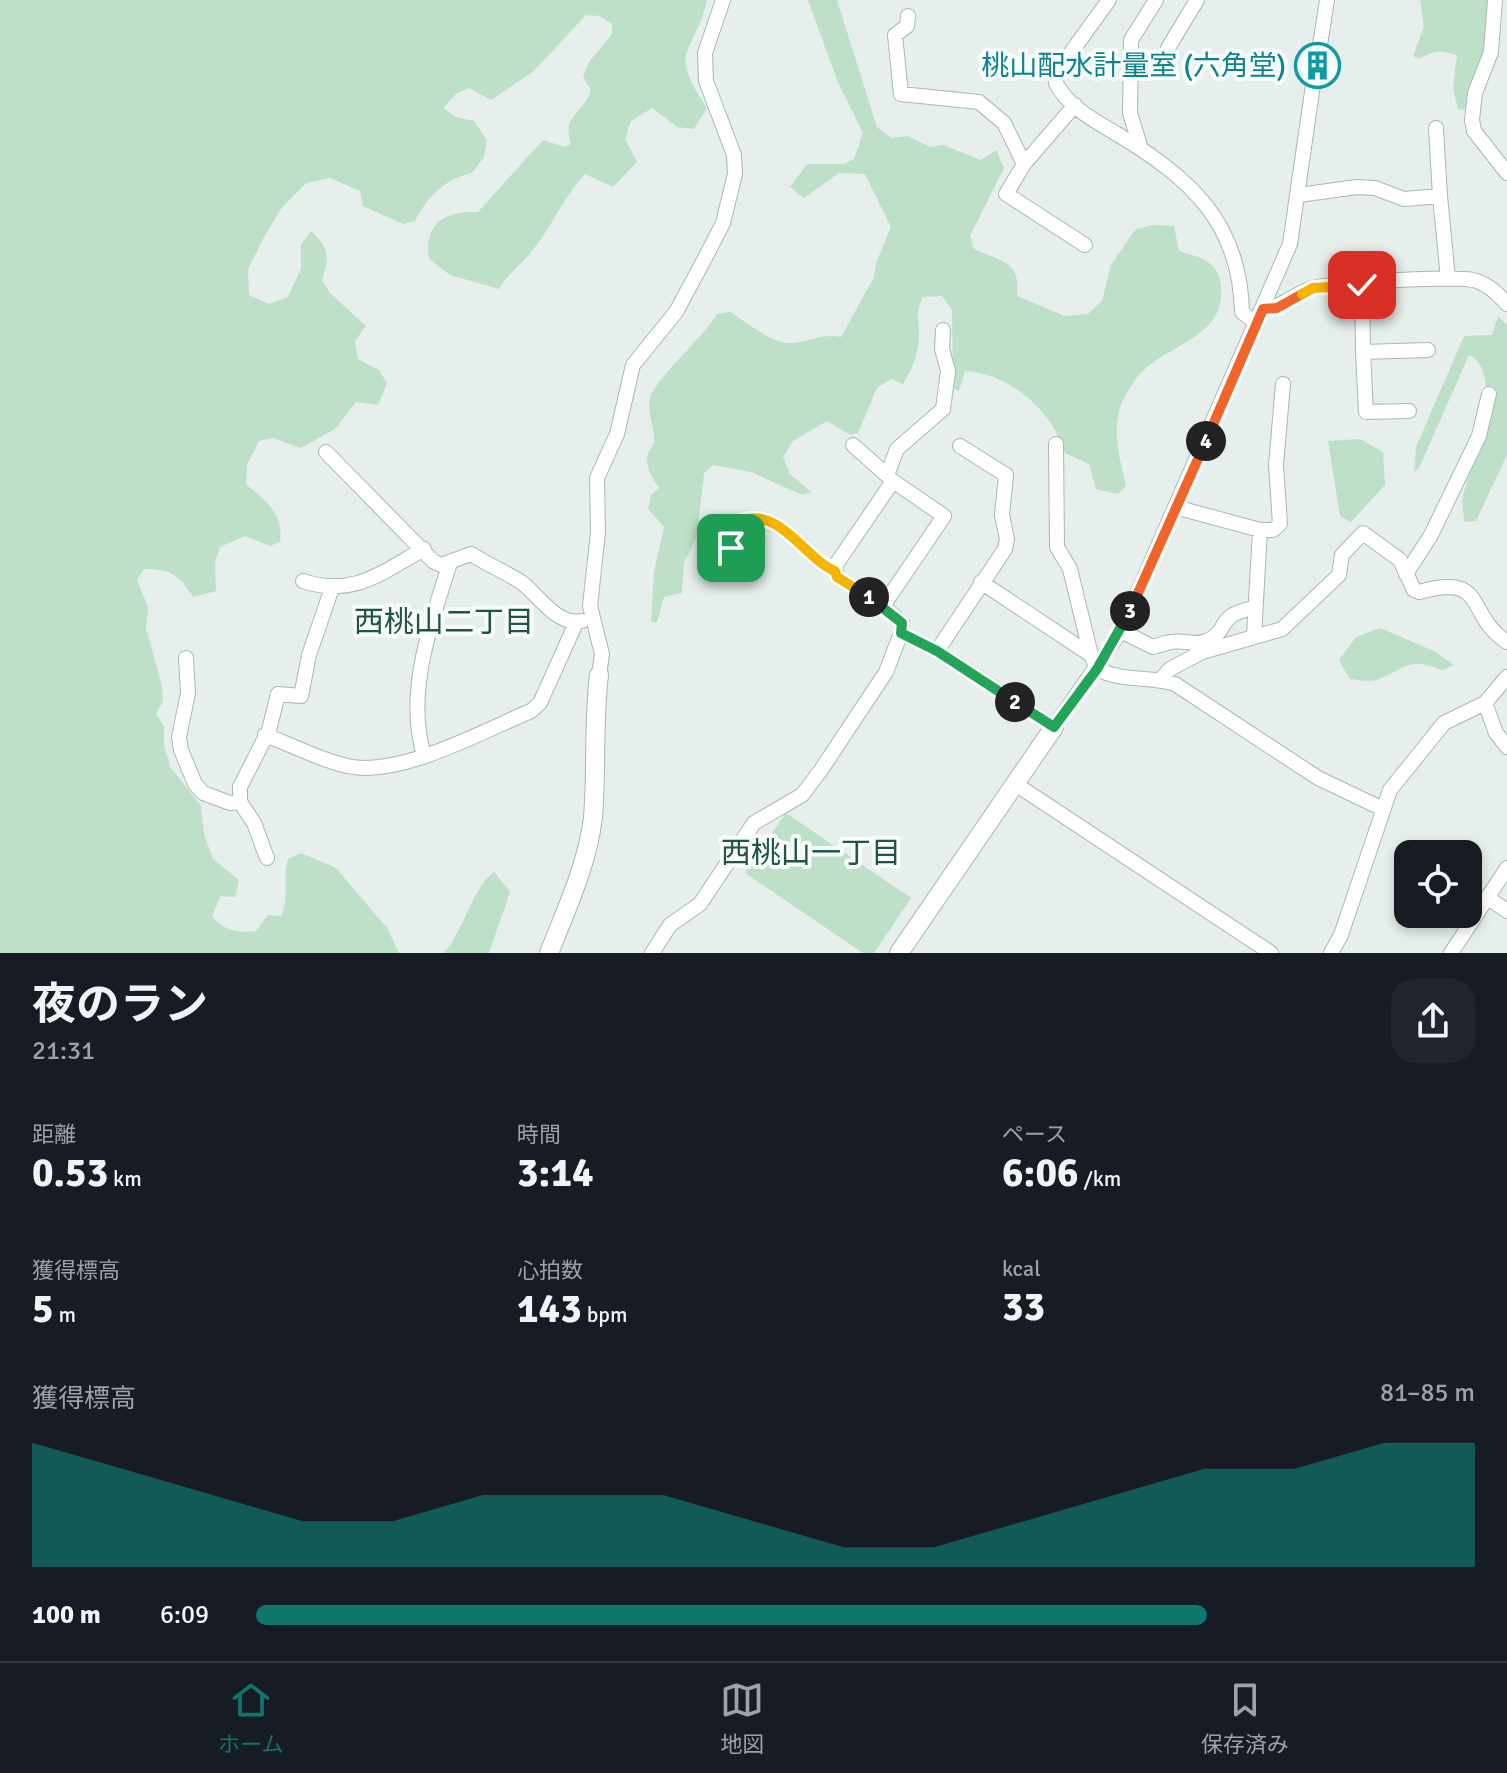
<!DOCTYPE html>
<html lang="ja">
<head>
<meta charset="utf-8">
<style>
  body { margin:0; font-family:Signika,"Noto Sans JP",sans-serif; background:#20242c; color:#f1f3f6; height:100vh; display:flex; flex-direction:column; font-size:30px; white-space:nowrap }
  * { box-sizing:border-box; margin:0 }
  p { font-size:26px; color:#9ea1a6 }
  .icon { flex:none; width:44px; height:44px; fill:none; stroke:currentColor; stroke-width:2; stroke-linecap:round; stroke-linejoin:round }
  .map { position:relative; height:953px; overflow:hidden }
  .side { display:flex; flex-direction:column; background:#171b24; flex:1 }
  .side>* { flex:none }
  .tools { position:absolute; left:1394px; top:840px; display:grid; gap:16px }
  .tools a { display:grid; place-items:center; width:88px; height:88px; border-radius:16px; background:#171b24; box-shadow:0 4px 12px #0003; font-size:40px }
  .pin { position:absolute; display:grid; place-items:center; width:68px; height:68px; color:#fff; margin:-34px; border-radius:16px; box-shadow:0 4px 12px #0006 }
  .km { position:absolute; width:40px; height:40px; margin:-20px; border-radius:50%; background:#222; color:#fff; font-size:22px; line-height:40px; text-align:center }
  .round { display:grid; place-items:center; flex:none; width:84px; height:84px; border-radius:24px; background:#20242c }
  .overview { display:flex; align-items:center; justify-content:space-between; height:136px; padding:0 32px }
  h1 { font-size:44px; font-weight:700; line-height:60px }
  .metrics { display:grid; grid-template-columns:repeat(3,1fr); gap:12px; height:136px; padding:8px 32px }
  .metrics div { display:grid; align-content:center }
  .metrics b { font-size:40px; font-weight:700 }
  .metrics small { font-size:22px; font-weight:400 }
  .metrics p { font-size:22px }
  .chart { height:224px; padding:16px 32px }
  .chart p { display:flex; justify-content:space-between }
  .chart svg { width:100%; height:144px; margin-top:8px; fill:#0f766e; opacity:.7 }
  ul { padding:0 32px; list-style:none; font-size:26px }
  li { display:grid; grid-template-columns:128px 96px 1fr; align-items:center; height:60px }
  li i { height:20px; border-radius:10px; background:#0f766e }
  .tab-bar { display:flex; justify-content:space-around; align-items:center; height:112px; border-top:2px solid #363941; background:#171b24; font-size:22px; color:#9ea1a6 }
  .tab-bar a { display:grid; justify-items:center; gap:4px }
  .tab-bar .selected { color:#0f766e }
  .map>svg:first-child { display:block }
</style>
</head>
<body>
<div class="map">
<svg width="1507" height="953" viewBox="0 0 1507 953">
  <rect width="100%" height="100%" fill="#e6efeb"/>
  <path fill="#bfe0c8" d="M0,0H707C694,58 666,46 707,108L694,129L677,127L652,108L631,121L625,139L637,162L613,187L585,174C562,199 550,231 528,256C517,268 507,275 499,289L450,275L429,259C424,222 445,211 478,212L543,140L565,147L571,144C561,115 584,114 591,90L583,77L589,62L612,34V24L599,16L586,15L534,71L491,100L469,88L457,93L443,108L456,117L474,121L487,140L484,157L472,173C443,180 429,195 415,221L403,224L363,206L360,191L330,178L306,183L282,207L264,237L248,269L249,295L269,304L288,297L301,269V245L311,231C329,248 330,256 322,280L330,293L366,326L355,341L358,359L379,370L387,383L378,405L356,402L335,429L301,448L273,438L259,441L247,465L246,484C266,501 284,514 280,542L270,546L245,536L220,547L215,563L216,591L193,597C180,575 170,569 144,569L137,580L148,607L146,628L162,686L163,701L156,714L164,726V746L171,768L201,806L204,834L213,859L239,880L235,897L221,896L212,916C224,931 237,933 256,931L268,915L281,916C290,897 282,880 288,859L301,853L336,868L387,928L399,953H0Z
    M808,0H837L877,127L891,138L908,136L930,147L943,145L981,160L996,150L1004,168L970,236L974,249C1002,262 1021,261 1017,296L1065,316L1088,314L1102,301L1111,265L1135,230L1151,225L1174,226L1179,251C1201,258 1218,260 1221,286C1226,336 1172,343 1143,371C1136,377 1130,388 1125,396C1110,424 1119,457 1126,486L1118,494L1096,489L1089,464L1065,453C1053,411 1009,373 965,371L959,391L953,388L952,310L942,296L923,297C915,311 919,320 919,335C918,354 913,368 903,384L891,379L877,388L858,433L850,435L827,421L793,441L783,457L790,474L811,492L802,495L751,472L713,465L704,473L697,536L684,563L682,593L664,597L657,623L651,621L654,572L664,527L648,509L651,495L659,488C652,478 644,465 648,453C650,449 653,446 654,442C655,428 647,415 650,398C654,380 703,338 717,314L730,312C747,322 771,344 792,343C810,342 822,333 841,337L874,277L876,263L891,227L865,174L839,173L804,198L790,187L807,164H844L854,159L863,133L837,80Z
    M1420,0H1488L1483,60L1464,110L1458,109L1453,88L1457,55C1441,50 1433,50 1419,59L1413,56L1424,27Z
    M1498,316L1507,325V455L1476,521L1464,522C1464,514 1461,504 1463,497C1471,461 1507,374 1469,355L1419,468L1414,472L1416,447L1464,336L1492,335Z
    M1360,439L1383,452L1385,485L1351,522L1340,516L1328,441Z
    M1380,628L1434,651L1454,665L1442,670C1407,656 1406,669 1376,680C1369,682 1358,680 1350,679L1339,660L1356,637Z
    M786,813L911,898L874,953H863L745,873Z
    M494,872L510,892L489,953H444C463,932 475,883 494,872Z"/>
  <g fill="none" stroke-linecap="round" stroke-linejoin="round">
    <defs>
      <path id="minor" d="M1109,0L1056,73V83C1068,107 1095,121 1117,134C1190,178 1240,222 1242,312L1257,324
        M1495,0L1491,52L1475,93L1472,120L1474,131L1507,173
        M908,16L907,26L895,35L901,94L979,102L1004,123L1024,164
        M1168,48L1197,0
        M1075,105L1024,164L1006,194L1085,245
        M1436,128L1440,196
        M1141,149L1130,113L1131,40L1156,0
        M1299,195L1357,187L1375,188L1404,199L1440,196L1448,279
        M1362,285L1363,352L1428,350
        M1263,309C1284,307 1295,293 1313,288C1336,282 1451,276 1473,280C1487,283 1498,294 1507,304
        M1363,352L1366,412L1409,411
        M1056,444L1057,547L1070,569L1091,655
        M853,445L890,478
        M326,452L433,561L441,565L471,554C487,564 505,572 521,582C539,595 556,626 582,621
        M887,475L897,449L943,409L948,371L942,349L943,330
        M893,481L944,516L883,606L837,577L835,566Z
        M1175,507L1260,530L1254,636
        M1260,530H1273L1280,524L1276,465L1283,384
        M726,557L741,521C779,506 804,558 835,571
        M1406,574L1431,535L1479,436L1489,394
        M303,581C353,598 382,572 424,549
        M981,582L1091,655L1097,669C1125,683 1149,675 1175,684L1318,778L1383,809
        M883,606L902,623L901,633L937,651L1054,727L1121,631L1290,244L1314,78L1305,65L1307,57L1319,52L1327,0
        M1121,631L1153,647C1159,645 1165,643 1171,642C1184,639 1196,647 1209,640C1230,629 1215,616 1253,608
        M937,651L1005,549L1007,539L1002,515L1006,475L960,446
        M186,658L188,693L179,737L181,750L195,784L203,793L230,803L240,802
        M599,675L602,654L590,606L598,532L597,478L617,434L633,365L676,312L704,260L723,223L735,174L734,155L706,81L705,53L723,0
        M1161,679L1170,669L1202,652L1282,629L1339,575L1342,555L1363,533L1400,560L1414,590L1419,592C1488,572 1465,615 1507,642
        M1485,703L1496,733L1507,747
        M265,735C292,745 320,760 347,766C399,778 483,731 531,711L540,703L576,623
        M424,755C405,694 431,622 450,563
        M1017,785L1271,953
        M267,858L254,823L240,802V787L269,730L278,694L301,696L309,655L332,588
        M1488,898L1507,911
        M652,953L670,925L700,904L754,823L802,795L821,770L886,672L901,633
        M1331,953L1341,935L1390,790L1444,723L1485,703L1507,677
        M1451,953L1507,868"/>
      <path id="tertiary" d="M549,953C566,910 588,863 593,817C597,770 593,723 599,675
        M899,953L1054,727"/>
    </defs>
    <use href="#minor" stroke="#a8b8b2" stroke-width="16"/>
    <use href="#tertiary" stroke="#a8b8b2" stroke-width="20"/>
    <use href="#minor" stroke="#fff" stroke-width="14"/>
    <use href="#tertiary" stroke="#fff" stroke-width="18"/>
  </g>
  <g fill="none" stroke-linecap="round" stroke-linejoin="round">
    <defs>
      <path id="split-1" d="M731,548L741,521C779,506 804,558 835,571L837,577L869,597"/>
      <path id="split-2" d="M869,597L902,623L901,633L937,651L1015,702"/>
      <path id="split-3" d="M1015,702L1054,727L1097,669L1130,611"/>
      <path id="split-4" d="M1130,611L1206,441"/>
      <path id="split-5" d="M1206,441L1263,309L1277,308L1302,294"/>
      <path id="split-6" d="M1302,294L1313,288L1362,285"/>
    </defs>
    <use href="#split-1" stroke="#fff" stroke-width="16"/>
    <use href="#split-2" stroke="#fff" stroke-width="16"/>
    <use href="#split-3" stroke="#fff" stroke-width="16"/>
    <use href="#split-4" stroke="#fff" stroke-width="16"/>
    <use href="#split-5" stroke="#fff" stroke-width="16"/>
    <use href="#split-6" stroke="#fff" stroke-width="16"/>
    <use href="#split-1" stroke="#f5b400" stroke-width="10"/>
    <use href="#split-2" stroke="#22a559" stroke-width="10"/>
    <use href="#split-3" stroke="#22a559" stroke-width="10"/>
    <use href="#split-4" stroke="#f0652b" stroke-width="10"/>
    <use href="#split-5" stroke="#f0652b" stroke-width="10"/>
    <use href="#split-6" stroke="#f5b400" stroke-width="10"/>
  </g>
  <defs>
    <symbol id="building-ring" viewBox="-11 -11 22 22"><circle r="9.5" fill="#f7fbf9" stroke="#0f9aa8" stroke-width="1.5"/><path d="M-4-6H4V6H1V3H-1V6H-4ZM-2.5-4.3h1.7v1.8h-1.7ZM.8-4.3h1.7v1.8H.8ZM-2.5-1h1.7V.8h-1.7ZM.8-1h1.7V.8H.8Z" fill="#0f9aa8"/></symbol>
  </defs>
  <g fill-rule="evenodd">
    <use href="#building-ring" x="1292" y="40" width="51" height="51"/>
  </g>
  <g text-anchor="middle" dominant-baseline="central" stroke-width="8" stroke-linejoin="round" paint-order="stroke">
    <g font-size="28" fill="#0d838f" stroke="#f7fbf9" text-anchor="end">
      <text x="1286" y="66">桃山配水計量室 (六角堂)</text>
    </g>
    <g font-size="30" fill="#1f5548" stroke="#f7fbf9">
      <text x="444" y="622">西桃山二丁目</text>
      <text x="811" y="853">西桃山一丁目</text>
    </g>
  </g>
</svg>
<div class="tools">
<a><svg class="icon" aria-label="locate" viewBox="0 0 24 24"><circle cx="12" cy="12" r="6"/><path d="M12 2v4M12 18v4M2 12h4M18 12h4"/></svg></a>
</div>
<div class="pin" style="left:731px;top:548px;background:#1e9e55"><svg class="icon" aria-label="arrive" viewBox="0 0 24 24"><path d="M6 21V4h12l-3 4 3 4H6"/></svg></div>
<div class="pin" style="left:1362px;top:285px;background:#d93025"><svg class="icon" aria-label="check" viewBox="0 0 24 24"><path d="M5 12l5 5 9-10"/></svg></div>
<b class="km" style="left:869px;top:597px">1</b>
<b class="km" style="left:1015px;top:702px">2</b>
<b class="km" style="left:1130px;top:611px">3</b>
<b class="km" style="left:1206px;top:441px">4</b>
</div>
<section class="side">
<div class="overview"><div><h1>夜のラン</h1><p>21:31</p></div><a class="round"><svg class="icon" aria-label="share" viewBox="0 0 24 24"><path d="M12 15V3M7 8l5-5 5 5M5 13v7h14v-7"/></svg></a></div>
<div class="metrics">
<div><p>距離</p><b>0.53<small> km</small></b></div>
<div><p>時間</p><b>3:14</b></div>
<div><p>ペース</p><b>6:06<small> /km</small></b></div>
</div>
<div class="metrics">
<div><p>獲得標高</p><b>5<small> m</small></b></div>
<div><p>心拍数</p><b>143<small> bpm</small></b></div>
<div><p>kcal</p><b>33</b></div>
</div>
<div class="chart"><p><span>獲得標高</span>81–85 m</p>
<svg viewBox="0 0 160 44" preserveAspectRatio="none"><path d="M0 44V6L10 14L20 22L30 30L40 30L50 22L60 22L70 22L80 30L90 38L100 38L110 30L120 22L130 14L140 14L150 6L160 6V44z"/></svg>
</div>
<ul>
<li><b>100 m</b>6:09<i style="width:78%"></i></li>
</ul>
</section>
<nav class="tab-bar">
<a class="selected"><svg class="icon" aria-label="home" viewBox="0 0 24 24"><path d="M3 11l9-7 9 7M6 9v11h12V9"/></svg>ホーム</a>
<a><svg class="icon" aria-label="map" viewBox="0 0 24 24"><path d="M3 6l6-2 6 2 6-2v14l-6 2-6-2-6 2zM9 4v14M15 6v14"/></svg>地図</a>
<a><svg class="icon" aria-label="saved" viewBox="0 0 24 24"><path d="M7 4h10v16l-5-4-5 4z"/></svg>保存済み</a>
</nav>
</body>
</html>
